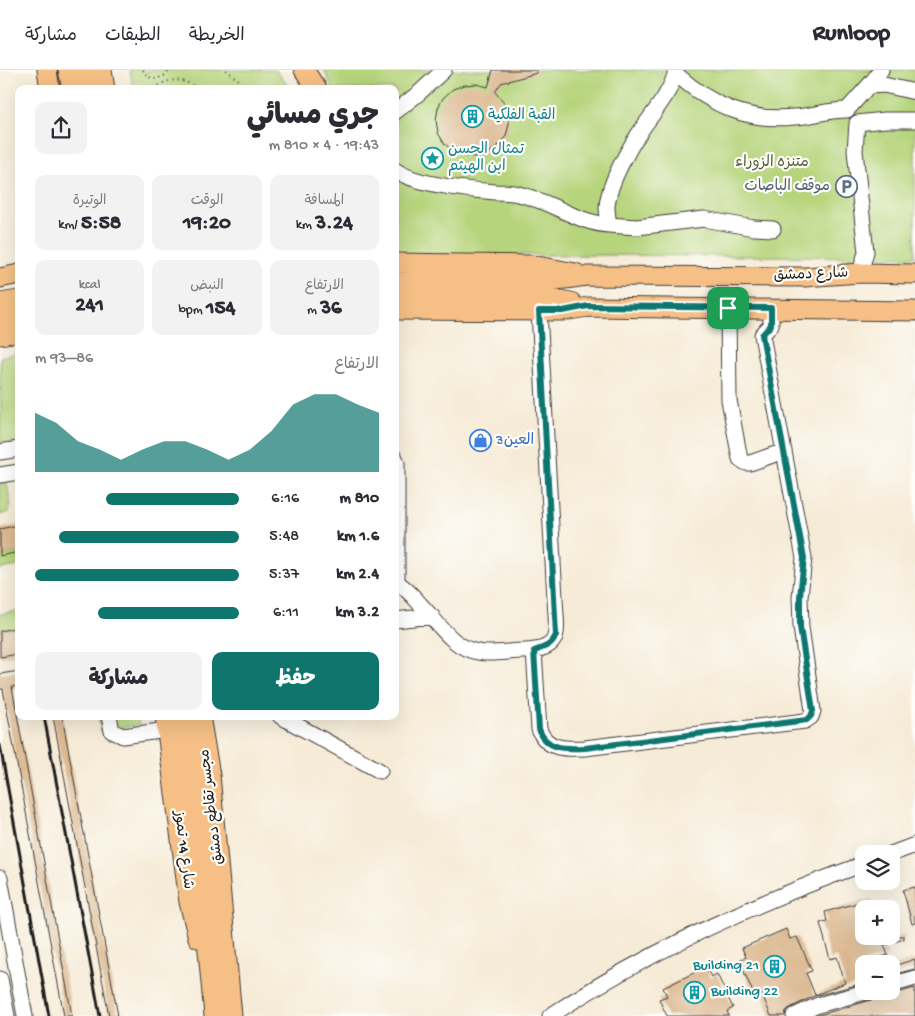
<!DOCTYPE html>
<html lang="ar">
<head>
<meta charset="utf-8">
<style>
  body { margin:0; font-family:"Gochi Hand","Playpen Sans Arabic",sans-serif; background:#f2f2f3; color:#2b2b33; direction:rtl; height:100vh; display:flex; flex-direction:column; font-size:19px; white-space:nowrap }
  * { box-sizing:border-box; margin:0 }
  p { font-size:16px; color:#7c7c81 }
  .icon { flex:none; width:28px; height:28px; fill:none; stroke:currentColor; stroke-width:2; stroke-linecap:round; stroke-linejoin:round }
  .map { position:relative; flex:1; overflow:hidden; direction:ltr }
  .details { position:absolute; left:15px; top:15px; width:384px; height:635px; display:flex; flex-direction:column; background:#fff; border-radius:10px; box-shadow:0 5px 20px #0002; direction:rtl }
  .details>* { flex:none }
  .buttons { position:absolute; left:855px; top:775px; display:grid; gap:10px }
  .buttons a { display:grid; place-items:center; width:45px; height:45px; border-radius:10px; background:#fff; box-shadow:0 5px 20px #0002; font-size:25px }
  .pin { position:absolute; display:grid; place-items:center; width:42px; height:42px; color:#fff; margin:-21px; border-radius:10px; box-shadow:0 2px 8px #0006 }
  .round { display:grid; place-items:center; flex:none; width:52px; height:52px; border-radius:10px; background:#f2f2f3 }
  .overview { display:flex; align-items:center; justify-content:space-between; height:85px; padding:0 20px }
  h1 { font-size:28px; font-weight:800; line-height:38px }
  .figures { display:grid; grid-template-columns:repeat(3,1fr); gap:8px; height:85px; padding:5px 20px }
  .figures div { display:grid; align-content:center; border-radius:10px; background:#f2f2f3; text-align:center }
  .figures b { font-size:21px; font-weight:800 }
  .figures small { font-size:14px; font-weight:400 }
  .figures p { font-size:14px }
  .chart { height:140px; padding:10px 20px }
  .chart p { display:flex; justify-content:space-between }
  .chart svg { width:100%; height:90px; margin-top:5px; fill:#0f766e; opacity:.7 }
  .action { display:flex; gap:10px; margin-top:auto; padding:10px 20px }
  .action a { flex:1; height:58px; border-radius:10px; background:#0f766e; color:#fff; font-size:20px; font-weight:800; line-height:58px; text-align:center }
  .action a+a { background:#f2f2f3; color:#2b2b33 }
  ul { padding:0 20px; list-style:none; font-size:16px }
  li { display:grid; grid-template-columns:80px 60px 1fr; align-items:center; height:38px }
  li i { height:12px; border-radius:6px; background:#0f766e }
  header { display:flex; align-items:center; gap:30px; box-sizing:border-box; height:70px; padding:0 25px; background:#fff; border-bottom:1px solid #e1e1e2 }
  header strong { font-size:24px }
  nav { display:flex; gap:28px; margin-inline-start:auto; font-size:18px }
  .map>svg:first-child { display:block }
</style>
</head>
<body>
<header>
<strong>Runloop</strong>
<nav><a>الخريطة</a><a>الطبقات</a><a>مشاركة</a></nav>
</header>
<div class="map">
<svg width="915" height="946" viewBox="0 0 915 946">
  <rect width="100%" height="100%" fill="#fdfcf7"/>
  <filter id="ink" filterUnits="userSpaceOnUse"><feTurbulence type="fractalNoise" baseFrequency=".02" numOctaves="2"/><feDisplacementMap in="SourceGraphic" scale="10" xChannelSelector="R" yChannelSelector="G"/><feConvolveMatrix kernelMatrix="1 2 1 2 8 2 1 2 1" color-interpolation-filters="sRGB"/></filter>
  <filter id="wash" filterUnits="userSpaceOnUse"><feTurbulence type="fractalNoise" baseFrequency=".0096" numOctaves="4" result="noise"/><feDisplacementMap in="SourceGraphic" scale="20" xChannelSelector="R" yChannelSelector="G"/><feGaussianBlur stdDeviation="1.12" result="paint"/><feColorMatrix in="noise" values="0 0 0 0 0 0 0 0 0 0 0 0 0 0 0 0 0 1.4 0 .05"/><feComposite in="paint" operator="in"/></filter>
  <g filter="url(#wash)">
    <rect width="100%" height="100%" fill="#f6ebd7"/>
    <path fill="#b6d47b" stroke="#69784c" d="M130,0H276L290,19H133Z
      M324,0H915V187L395,184V19H333Z
      M19,283V372L1,375L0,287Z
      M6,408L11,436L9,442L0,445V409Z
      M19,482V496L0,499V486Z
      M19,541V557L0,561V544Z
      M98,646H137L139,655L101,661Z"/>
    <g id="blocks">
      <path fill="#dcb992" d="M493,0H537V3L501,13L495,22L503,31L508,42L509,54L506,66L498,76L489,83L477,87L465,86L453,81L444,73L438,63L436,50L438,38L443,28L453,19L464,15L476,14L488,17Z
        M19,455V482L0,486V459Z
        M19,557V584L0,587V561Z
        M19,601V616L12,617L72,946H64L3,619H0V604Z
        M53,646H62L118,946H109Z
        M915,817V853L912,854L903,820Z
        M871,829L874,839H864V866H904V869L884,875L888,885L864,892V913L814,926L790,938L786,941L785,946H771L761,922L754,925L739,890L746,887L742,878L786,859L790,869L797,867L812,901L806,903L815,925L845,913L837,887L830,889L820,853L827,851L825,842Z
        M915,889V899L891,905V897Z
        M706,897L711,907L717,904L733,938L727,941L729,946H667L659,929L667,926L663,918Z
        M915,918V946H816L871,930L876,927L878,921L893,924Z"/>
    </g>
  </g>
  <g filter="url(#ink)">
    <use href="#blocks" fill-opacity="0" stroke="#3d3b38" stroke-width="1"/>
    <g fill="none" stroke-linecap="round" stroke-linejoin="round">
      <defs>
        <path id="minor" d="M676,4C711,35 746,52 794,47C813,46 827,40 847,40L872,12L881,0
          M869,16L884,15L915,22
          M395,42L419,23L444,0
          M395,100C415,115 470,120 495,122C505,122 513,122 522,125C552,132 578,153 609,155C608,149 607,142 607,136C609,112 630,76 644,56C655,41 673,19 676,0
          M609,155L637,157L704,149L754,158L773,159
          M860,203L866,182L855,81L857,53L885,50H915
          M728,238L729,330L740,389L746,393H750L784,381
          M0,382L19,379
          M395,388L397,393V512
          M0,405L19,402
          M395,511C404,516 413,526 420,534C437,551 452,578 478,582C489,585 511,581 524,581C565,580 556,560 555,528L539,241
          M395,550L432,546
          M534,581L539,659C546,680 566,679 585,678L805,651L811,647L813,641L801,557L800,527L804,488L762,265L771,255V239
          M109,646L112,661L123,666L167,660
          M280,646L380,701
          M891,784L915,775
          M0,808L25,946
          M0,909L7,946
          M891,915L915,908
          M550,946C647,882 754,833 864,794
          M794,946L818,935L869,921"/>
        <path id="major" d="M47,0L50,19
          M68,0L72,19
          M85,0L88,19
          M102,0L105,19
          M304,0L317,19
          M395,193L532,195L576,203
          M0,208L19,204
          M395,212C459,212 524,217 587,206L804,207L860,203L915,204
          M395,226H534L571,232
          M0,233L19,230
          M395,240L563,241L588,237L915,241
          M0,248L19,244
          M0,265L19,262
          M165,646L189,832L198,868
          M182,646L192,707L214,946
          M200,646L210,705L232,946"/>
      </defs>
      <use href="#minor" stroke="#3d3b38" stroke-width="17"/>
      <use href="#major" stroke="#3d3b38" stroke-width="21"/>
      <path stroke="#3d3b38" stroke-width="2" stroke-dasharray="1 4" stroke-linecap="butt" d="M143,0L149,7L156,9L166,5L169,0
        M226,0L241,12L246,19
        M155,19C166,7 186,8 197,19"/>
      <use href="#minor" stroke="#fff" stroke-width="15"/>
      <use href="#major" stroke="#f5bf86" stroke-width="19"/>
      <path stroke="#1c1c1c" stroke-width="3" d="M44,646L100,946
        M0,675L49,946"/>
    </g>
  </g>
  <g fill="none" stroke-linecap="round" stroke-linejoin="round" filter="url(#ink)">
    <defs>
      <path id="route" d="M588,236L771,238V255L762,265L804,488L800,527V557L813,641L811,646L807,650L585,678C566,679 546,680 539,659L534,581C545,577 551,576 556,565L539,241H563Z"/>
    </defs>
    <use href="#route" stroke="#fff" stroke-width="10"/>
    <use href="#route" stroke="#0f766e" stroke-width="6"/>
  </g>
  <defs>
    <symbol id="building-ring" viewBox="-11 -11 22 22"><circle r="9.5" fill="#fdfcf7" stroke="#0f9aa8" stroke-width="1.5"/><path d="M-4-6H4V6H1V3H-1V6H-4ZM-2.5-4.3h1.7v1.8h-1.7ZM.8-4.3h1.7v1.8H.8ZM-2.5-1h1.7V.8h-1.7ZM.8-1h1.7V.8H.8Z" fill="#0f9aa8"/></symbol>
    <symbol id="sight-ring" viewBox="-11 -11 22 22"><circle r="9.5" fill="#fdfcf7" stroke="#0f9aa8" stroke-width="1.5"/><path d="M0-6L1.8-2.2L6-1.7L2.9 1.2L3.7 5.4L0 3.3L-3.7 5.4L-2.9 1.2L-6-1.7L-1.8-2.2Z" fill="#0f9aa8"/></symbol>
    <symbol id="parking-ring" viewBox="-11 -11 22 22"><circle r="9.5" fill="#fdfcf7" stroke="#5c6f8a" stroke-width="1.5"/><path d="M-3.5-5.5H1a3.5 3.5 0 0 1 0 7H-1V5.5H-3.5ZM-1-3.4V-.6H.8a1.4 1.4 0 0 0 0-2.8Z" fill="#5c6f8a"/></symbol>
    <symbol id="shop-ring" viewBox="-11 -11 22 22"><circle r="9.5" fill="#fdfcf7" stroke="#3f7fe0" stroke-width="1.5"/><path d="M-5-2.5h2.3a2.7 3.5 0 0 1 5.4 0H5L5.5 6h-11ZM-1.5-2.5h3a1.5 2.3 0 0 0-3 0Z" fill="#3f7fe0"/></symbol>
  </defs>
  <g fill-rule="evenodd">
    <use href="#building-ring" x="460" y="34" width="25" height="25"/>
    <use href="#sight-ring" x="420" y="76" width="25" height="25"/>
    <use href="#parking-ring" x="834" y="104" width="25" height="25"/>
    <use href="#shop-ring" x="468" y="358" width="25" height="25"/>
    <use href="#building-ring" x="762" y="884" width="25" height="25"/>
    <use href="#building-ring" x="682" y="910" width="25" height="25"/>
  </g>
  <g text-anchor="middle" dominant-baseline="central" stroke-width="4.5" stroke-linejoin="round" paint-order="stroke">
    <g font-size="15" fill="#0d838f" stroke="#fdfcf7" text-anchor="start">
      <text x="488" y="46">القبة الفلكية</text>
      <text x="448" y="80">تمثال الحسن<tspan x="448" dy="17">ابن الهيثم</tspan></text>
      <text x="759" y="896" text-anchor="end">Building 21</text>
      <text x="711" y="922">Building 22</text>
    </g>
    <g font-size="15" fill="#525c3d" stroke="#fdfcf7">
      <text x="772" y="93">متنزه الزوراء</text>
    </g>
    <g font-size="15" fill="#4e5e75" stroke="#fdfcf7" text-anchor="end">
      <text x="830" y="117">موقف الباصات</text>
    </g>
    <g font-size="15" fill="#1c1c1c" stroke="#fdfcf7">
      <text transform="translate(811 205) rotate(-2)">شارع دمشق</text>
      <text transform="translate(212 737) rotate(-97)">مجسر تقاطع دمشق</text>
      <text transform="translate(183 780) rotate(83)">شارع 14 تموز</text>
    </g>
    <g font-size="15" fill="#366cbe" stroke="#fdfcf7" text-anchor="start">
      <text x="496" y="371">العين3</text>
    </g>
  </g>
</svg>
<div class="buttons">
<a><svg class="icon" aria-label="layers" viewBox="0 0 24 24"><path d="M12 4l9 5-9 5-9-5zM3 14l9 5 9-5"/></svg></a>
<a>+</a>
<a>−</a>
</div>
<div class="pin" style="left:728px;top:238px;background:#1e9e55"><svg class="icon" aria-label="arrive" viewBox="0 0 24 24"><path d="M6 21V4h12l-3 4 3 4H6"/></svg></div>
<section class="details">
<div class="overview"><div><h1>جري مسائي</h1><p>19:43 · 4 × 810 m</p></div><a class="round"><svg class="icon" aria-label="share" viewBox="0 0 24 24"><path d="M12 15V3M7 8l5-5 5 5M5 13v7h14v-7"/></svg></a></div>
<div class="figures">
<div><p>المسافة</p><b>3.24<small> km</small></b></div>
<div><p>الوقت</p><b>19:20</b></div>
<div><p>الوتيرة</p><b>5:58<small> /km</small></b></div>
</div>
<div class="figures">
<div><p>الارتفاع</p><b>36<small> m</small></b></div>
<div><p>النبض</p><b>154<small> bpm</small></b></div>
<div><p>kcal</p><b>241</b></div>
</div>
<div class="chart"><p><span>الارتفاع</span>86–93 m</p>
<svg viewBox="0 0 160 44" preserveAspectRatio="none"><path d="M0 44V15L10 20L20 29L30 33L40 38L50 33L60 29L70 29L80 33L90 38L100 33L110 24L120 11L130 6L140 6L150 11L160 15V44z"/></svg>
</div>
<ul>
<li><b>810 m</b>6:16<i style="width:65%"></i></li>
<li><b>1.6 km</b>5:48<i style="width:88%"></i></li>
<li><b>2.4 km</b>5:37<i style="width:100%"></i></li>
<li><b>3.2 km</b>6:11<i style="width:69%"></i></li>
</ul>
<div class="action"><a>حفظ</a><a>مشاركة</a></div>
</section>
</div>
</body>
</html>
